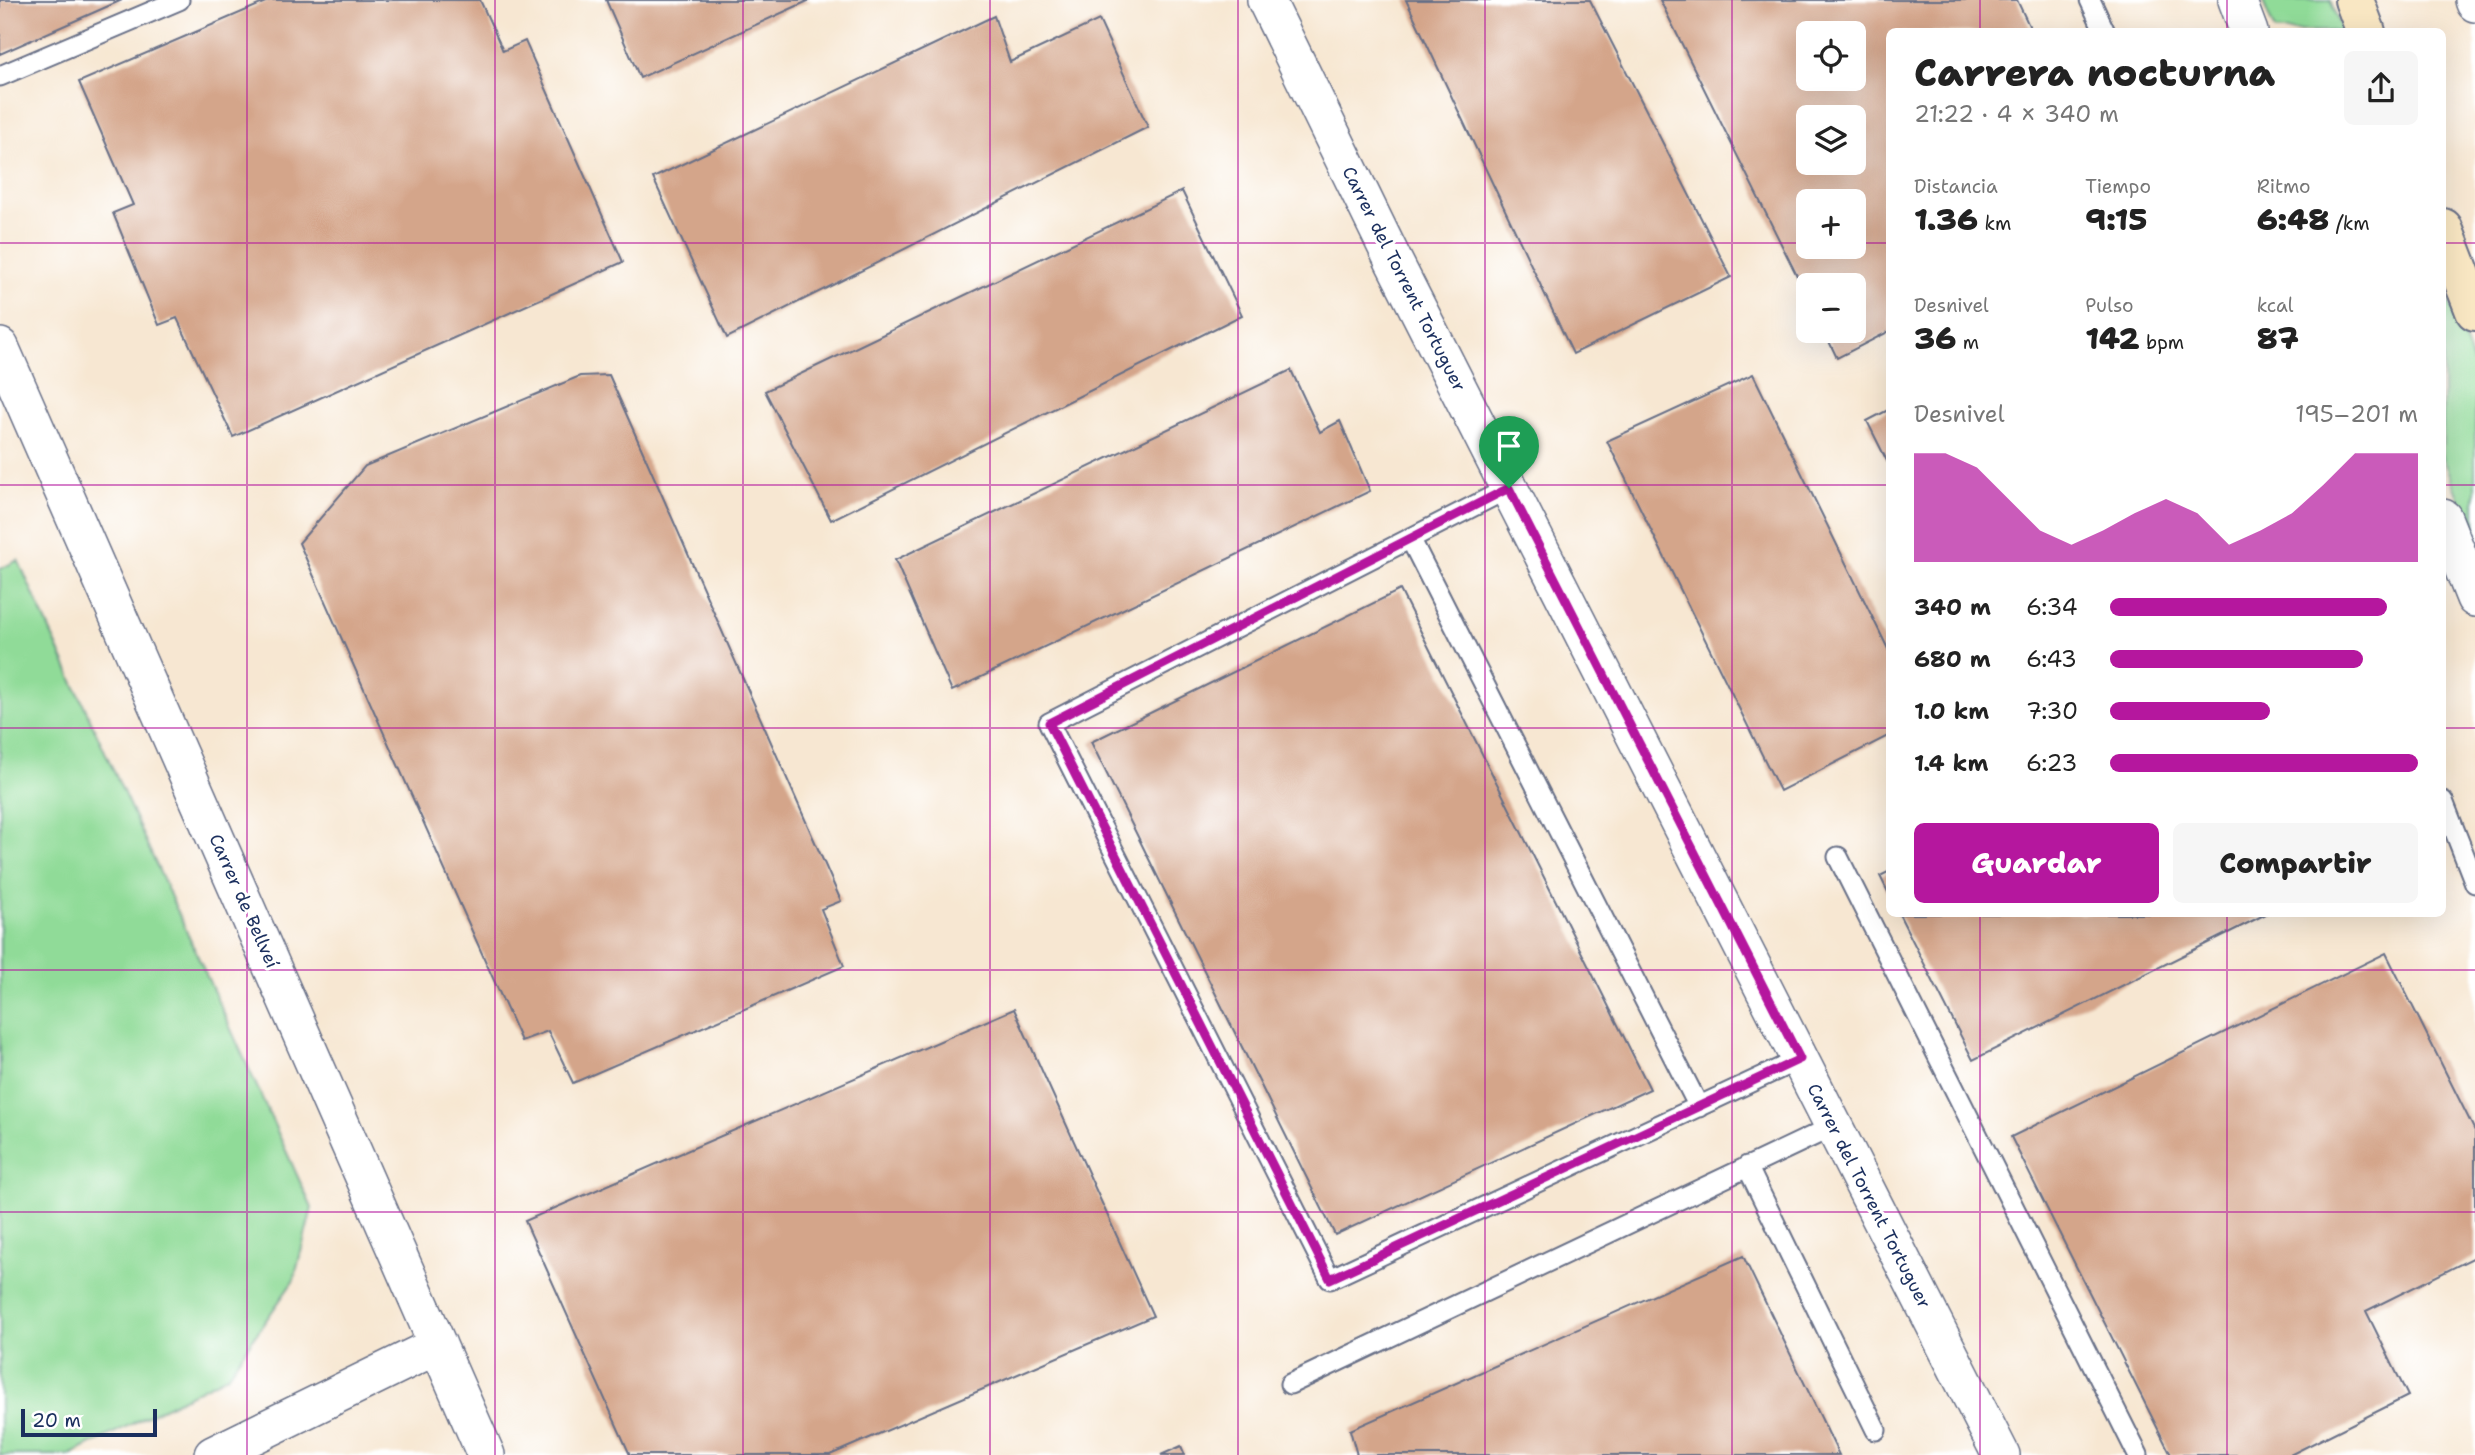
<!DOCTYPE html>
<html lang="es">
<head>
<meta charset="utf-8">
<style>
  body { margin:0; font-family:"Shantell Sans",sans-serif; background:#f6f6f6; color:#222; height:100vh; display:flex; flex-direction:column; font-size:26px; white-space:nowrap }
  * { box-sizing:border-box; margin:0 }
  p { font-size:23px; color:#767676 }
  .icon { flex:none; width:38px; height:38px; fill:none; stroke:currentColor; stroke-width:2; stroke-linecap:round; stroke-linejoin:round }
  .map { position:relative; flex:1; overflow:hidden }
  .details { position:absolute; left:1886px; top:28px; width:560px; height:889px; display:flex; flex-direction:column; background:#fff; border-radius:10px; box-shadow:0 7px 28px #0002 }
  .details>* { flex:none }
  .controls { position:absolute; left:1796px; top:21px; display:grid; gap:14px }
  .controls a { display:grid; place-items:center; width:70px; height:70px; border-radius:10px; background:#fff; box-shadow:0 7px 28px #0002; font-size:35px }
  .scale { position:absolute; left:21px; bottom:18px; width:136px; box-sizing:border-box; padding-left:7px; border:4px solid #1b2f5e; border-top:0; font-size:19px; line-height:24px; white-space:nowrap; color:#1b2f5e; -webkit-text-stroke:5px #fff; paint-order:stroke }
  .pin { position:absolute; display:grid; place-items:center; width:60px; height:60px; color:#fff; margin:-72px -30px; border-radius:50% 50% 50% 0; rotate:-45deg; box-shadow:0 0 7px #0007 }
  .pin .icon { rotate:45deg }
  .round { display:grid; place-items:center; flex:none; width:74px; height:74px; border-radius:10px; background:#f6f6f6 }
  .headline { display:flex; align-items:center; justify-content:space-between; height:119px; padding:0 28px }
  h1 { font-size:38px; font-weight:800; line-height:52px }
  .figures { display:grid; grid-template-columns:repeat(3,1fr); gap:10px; height:119px; padding:7px 28px }
  .figures div { display:grid; align-content:center }
  .figures b { font-size:30px; font-weight:800 }
  .figures small { font-size:19px; font-weight:400 }
  .figures p { font-size:19px }
  .chart { height:196px; padding:14px 28px }
  .chart p { display:flex; justify-content:space-between }
  .chart svg { width:100%; height:126px; margin-top:7px; fill:#b5179e; opacity:.7 }
  .cta { display:flex; gap:14px; margin-top:auto; padding:14px 28px }
  .cta a { flex:1; height:80px; border-radius:10px; background:#b5179e; color:#fff; font-size:28px; font-weight:800; line-height:80px; text-align:center }
  .cta a+a { background:#f6f6f6; color:#222 }
  ul { padding:0 28px; list-style:none; font-size:23px }
  li { display:grid; grid-template-columns:112px 84px 1fr; align-items:center; height:52px }
  li i { height:18px; border-radius:9px; background:#b5179e }
  .map>svg:first-child { display:block }
</style>
</head>
<body>
<div class="map">
<svg width="2475" height="1455" viewBox="0 0 2475 1455">
  <rect width="100%" height="100%" fill="#fff"/>
  <filter id="ink" filterUnits="userSpaceOnUse"><feTurbulence type="fractalNoise" baseFrequency=".0143" numOctaves="2"/><feDisplacementMap in="SourceGraphic" scale="14" xChannelSelector="R" yChannelSelector="G"/><feConvolveMatrix kernelMatrix="1 2 1 2 8 2 1 2 1" color-interpolation-filters="sRGB"/></filter>
  <filter id="wash" filterUnits="userSpaceOnUse"><feTurbulence type="fractalNoise" baseFrequency=".00686" numOctaves="4" result="noise"/><feDisplacementMap in="SourceGraphic" scale="28" xChannelSelector="R" yChannelSelector="G"/><feGaussianBlur stdDeviation="1.57" result="paint"/><feColorMatrix in="noise" values="0 0 0 0 0 0 0 0 0 0 0 0 0 0 0 0 0 1.4 0 .05"/><feComposite in="paint" operator="in"/></filter>
  <g filter="url(#wash)">
    <rect width="100%" height="100%" fill="#f7e7d2"/>
    <path fill="#90db98" stroke="#56857b" stroke-width="2" d="M2262,0H2330L2342,31H2275Z
      M2443,285L2475,368V537L2443,457Z
      M18,560L312,1208L294,1280L227,1376L70,1455H0V569Z"/>
    <g id="blocks">
      <path fill="#d4a58a" fill-rule="evenodd" d="M0,0H122L0,54Z
        M270,0H480L503,51L525,41L623,262L233,437L177,318L159,325L113,213L133,205L79,82Z
        M606,0H810L640,78Z
        M1406,0H1590L1731,277L1573,354Z
        M1660,0H2017L2032,32H1890V331L1837,358L1824,331H1853V285H1808V298ZM1808,33H1853V79H1808ZM1808,117H1853V163H1808ZM1808,201H1853V247H1808Z
        M994,16L1010,62L1099,20L1148,127L727,338L653,178Z
        M1182,191L1242,315L831,520L765,391Z
        M1291,370L1320,432L1340,421L1370,491L952,691L895,560Z
        M1753,374L1890,653V735L1780,791L1607,441Z
        M609,375L841,901L821,909L844,966L573,1083L548,1031L521,1041L299,543L365,466L580,376Z
        M1890,409V467L1867,421Z
        M1400,590L1650,1089L1335,1235L1091,742Z
        M1890,871V896L1880,876Z
        M1899,914H2266L1973,1060Z
        M2386,953L2475,1131V1257L2366,1311L2408,1396L2290,1455H2171L2011,1137Z
        M1014,1009L1153,1316L830,1455H630L525,1221Z
        M1743,1256L1839,1455H1357L1350,1430Z
        M1181,1446L1185,1455H1161Z"/>
    </g>
  </g>
  <g filter="url(#ink)">
    <use href="#blocks" fill-opacity="0" stroke="#686f87" stroke-width="2"/>
    <g fill="none" stroke-linecap="round" stroke-linejoin="round">
      <defs>
        <path id="service" d="M2090,0L2105,32
          M0,76L179,0
          M1509,488L1049,723L1330,1279L1800,1059
          M1410,538L1699,1107
          M2443,801L2475,883
          M1838,857L2138,1455
          M1747,1166L1876,1430
          M1290,1384L1834,1126"/>
        <path id="minor" d="M1266,0L1394,262L2001,1455
          M2237,0L2249,32
          M2474,0L2475,3
          M0,347L486,1455
          M2443,518L2475,598
          M213,1455L438,1345"/>
        <path id="secondary" d="M2354,0L2366,32
          M2443,228L2475,311"/>
      </defs>
      <use href="#service" stroke="#686f87" stroke-width="23"/>
      <use href="#minor" stroke="#686f87" stroke-width="40"/>
      <use href="#secondary" stroke="#686f87" stroke-width="42"/>
      <use href="#service" stroke="#fff" stroke-width="19"/>
      <use href="#minor" stroke="#fff" stroke-width="37"/>
      <use href="#secondary" stroke="#f9e7c3" stroke-width="38"/>
    </g>
  </g>
  <g fill="none" stroke-linecap="round" stroke-linejoin="round" filter="url(#ink)">
    <defs>
      <path id="route" d="M1509,488L1800,1059L1330,1279L1049,723Z"/>
    </defs>
    <use href="#route" stroke="#fff" stroke-width="14"/>
    <use href="#route" stroke="#b5179e" stroke-width="9"/>
  </g>
  <path fill="none" stroke="#b5179e" stroke-width="2" stroke-opacity="0.55" d="M247,0V1455M495,0V1455M743,0V1455M990,0V1455M1238,0V1455M1485,0V1455M1732,0V1455M1980,0V32M2227,0V32M0,243H1808M1853,243H1890M2443,243H2475M0,485H1890M2443,485H2475M0,728H1890M2443,728H2475M1980,914V1455M2227,914V1455M0,970H2475M0,1212H2475"/>
  <g text-anchor="middle" dominant-baseline="central" stroke-width="6" stroke-linejoin="round" paint-order="stroke">
    <g font-size="18" fill="#1b2f5e" stroke="#fff">
      <text transform="translate(1404 279) rotate(63)">Carrer del Torrent Tortuguer</text>
      <text transform="translate(244 901) rotate(66)">Carrer de Bellveí</text>
      <text transform="translate(1869 1196) rotate(63)">Carrer del Torrent Tortuguer</text>
    </g>
  </g>
</svg>
<div class="controls">
<a><svg class="icon" aria-label="locate" viewBox="0 0 24 24"><circle cx="12" cy="12" r="6"/><path d="M12 2v4M12 18v4M2 12h4M18 12h4"/></svg></a>
<a><svg class="icon" aria-label="layers" viewBox="0 0 24 24"><path d="M12 4l9 5-9 5-9-5zM3 14l9 5 9-5"/></svg></a>
<a>+</a>
<a>−</a>
</div>
<div class="scale">20 m</div>
<div class="pin" style="left:1509px;top:488px;background:#1e9e55"><svg class="icon" aria-label="arrive" viewBox="0 0 24 24"><path d="M6 21V4h12l-3 4 3 4H6"/></svg></div>
<section class="details">
<div class="headline"><div><h1>Carrera nocturna</h1><p>21:22 · 4 × 340 m</p></div><a class="round"><svg class="icon" aria-label="share" viewBox="0 0 24 24"><path d="M12 15V3M7 8l5-5 5 5M5 13v7h14v-7"/></svg></a></div>
<div class="figures">
<div><p>Distancia</p><b>1.36<small> km</small></b></div>
<div><p>Tiempo</p><b>9:15</b></div>
<div><p>Ritmo</p><b>6:48<small> /km</small></b></div>
</div>
<div class="figures">
<div><p>Desnivel</p><b>36<small> m</small></b></div>
<div><p>Pulso</p><b>142<small> bpm</small></b></div>
<div><p>kcal</p><b>87</b></div>
</div>
<div class="chart"><p><span>Desnivel</span>195–201 m</p>
<svg viewBox="0 0 160 44" preserveAspectRatio="none"><path d="M0 44V6L10 6L20 11L30 22L40 33L50 38L60 33L70 27L80 22L90 27L100 38L110 33L120 27L130 17L140 6L150 6L160 6V44z"/></svg>
</div>
<ul>
<li><b>340 m</b>6:34<i style="width:90%"></i></li>
<li><b>680 m</b>6:43<i style="width:82%"></i></li>
<li><b>1.0 km</b>7:30<i style="width:52%"></i></li>
<li><b>1.4 km</b>6:23<i style="width:100%"></i></li>
</ul>
<div class="cta"><a>Guardar</a><a>Compartir</a></div>
</section>
</div>
</body>
</html>
